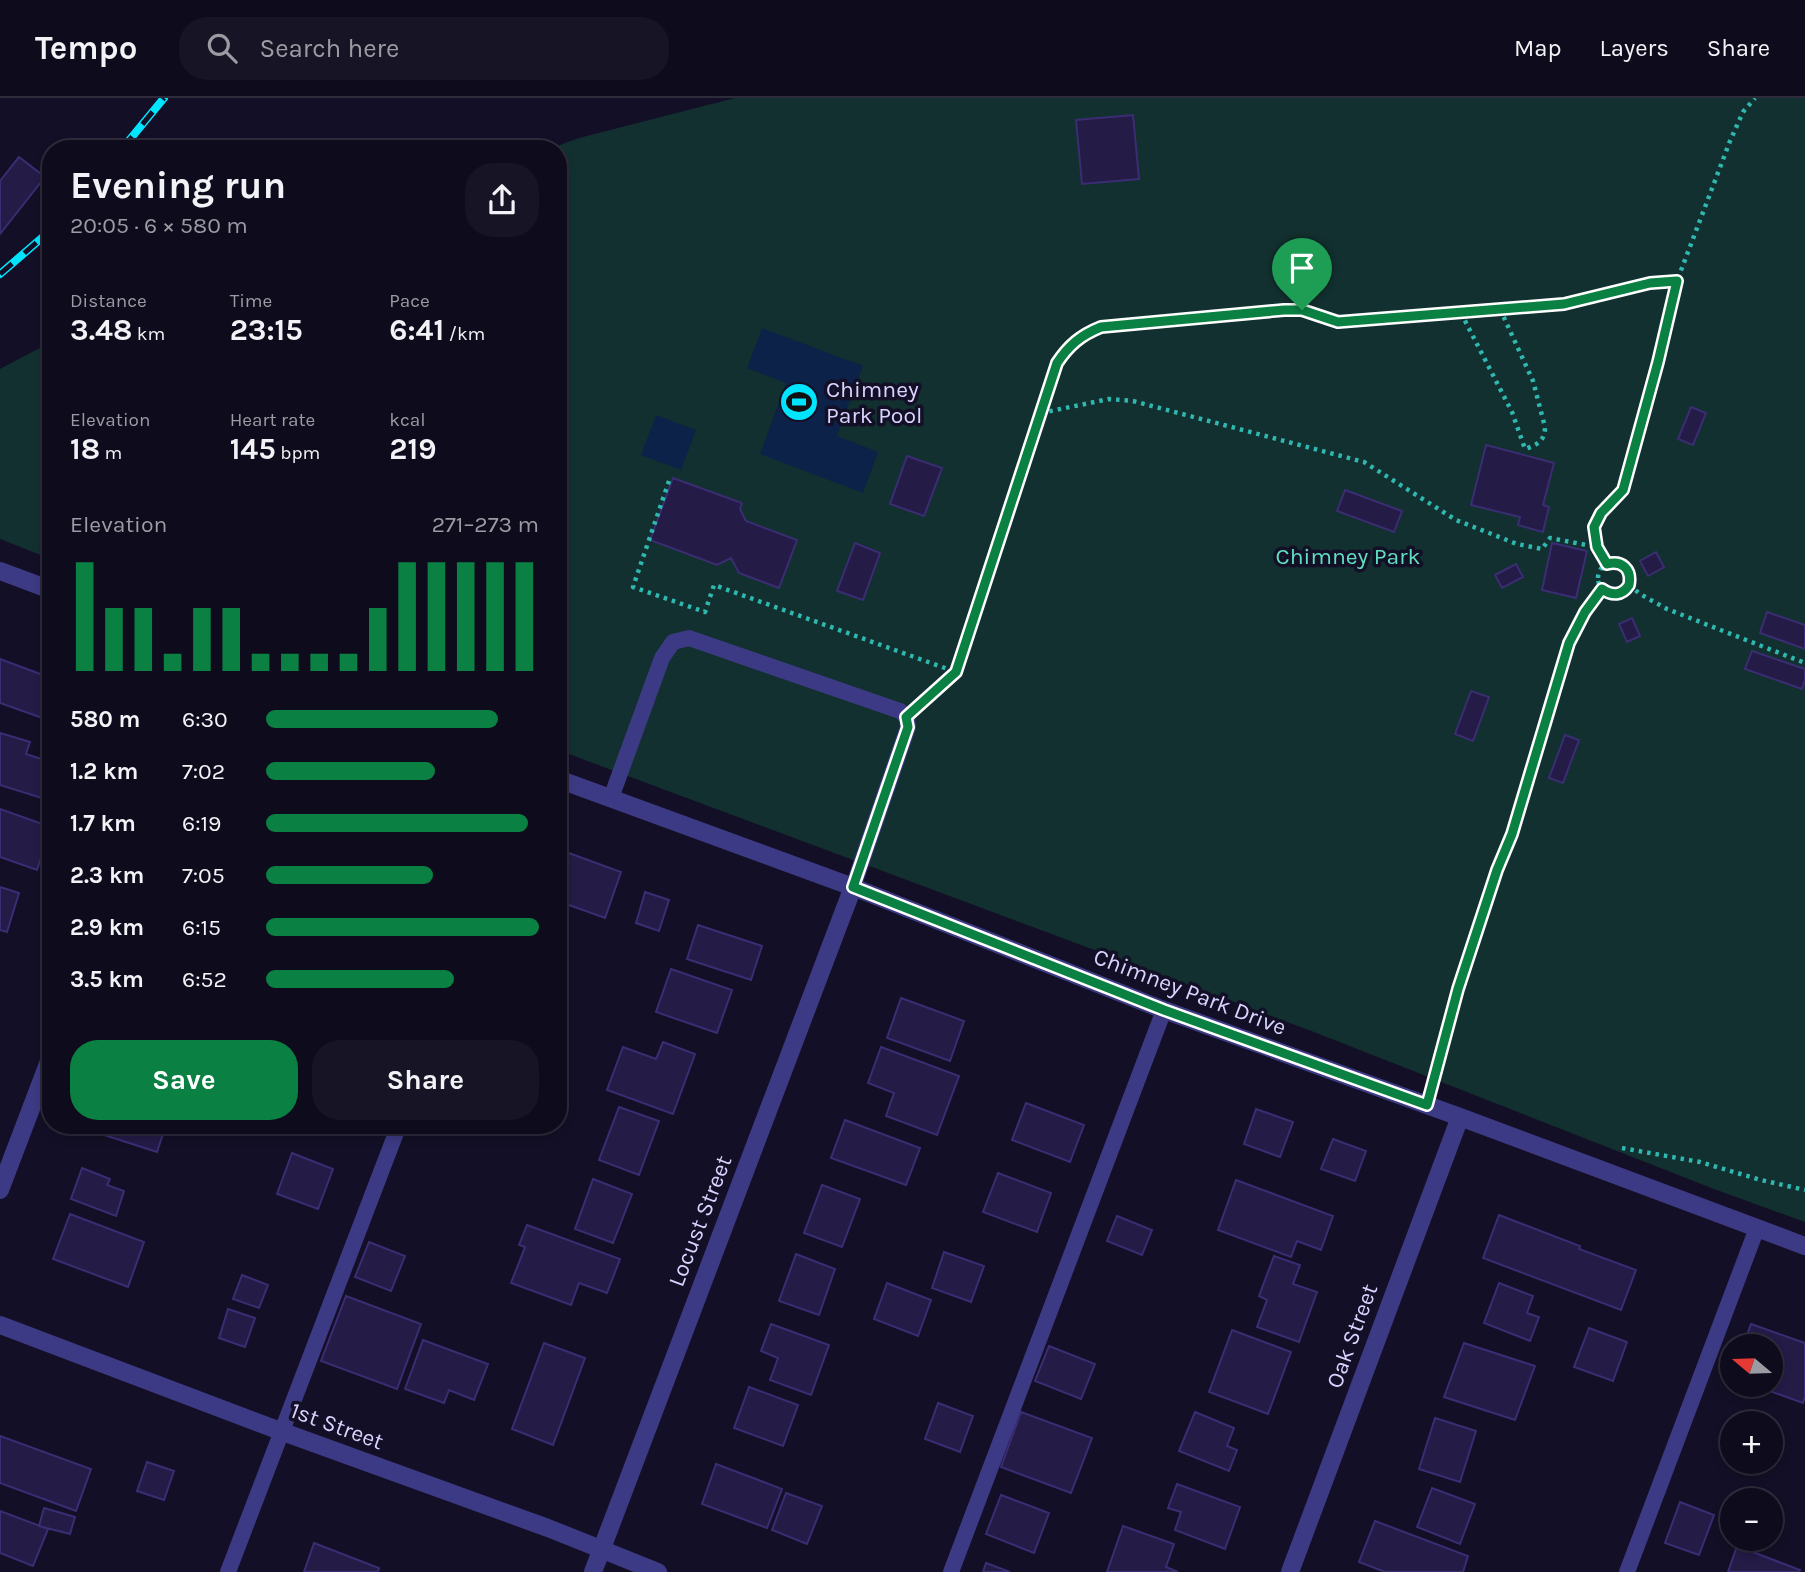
<!DOCTYPE html>
<html lang="en">
<head>
<meta charset="utf-8">
<style>
  body { margin:0; font-family:Karla,sans-serif; background:#171425; color:#f1f3f6; height:100vh; display:flex; flex-direction:column; font-size:26px; white-space:nowrap }
  * { box-sizing:border-box; margin:0 }
  p { font-size:23px; color:#9b9ba3 }
  .icon { flex:none; width:38px; height:38px; fill:none; stroke:currentColor; stroke-width:2; stroke-linecap:round; stroke-linejoin:round }
  .map { position:relative; flex:1; overflow:hidden }
  .sheet { position:absolute; left:42px; top:42px; width:525px; height:994px; display:flex; flex-direction:column; background:#0e0b1c; border-radius:28px; box-shadow:0 4px 10px #0003,0 0 0 2px #2e2b3b }
  .sheet>* { flex:none }
  .needle { width:46px; rotate:289deg }
  .tools { position:absolute; left:1720px; top:1236px; display:grid; gap:14px }
  .tools a { display:grid; place-items:center; width:63px; height:63px; border-radius:50%; background:#0e0b1c; box-shadow:0 4px 10px #0003,0 0 0 2px #2e2b3b; font-size:35px }
  .pin { position:absolute; display:grid; place-items:center; width:60px; height:60px; color:#fff; margin:-72px -30px; border-radius:50% 50% 50% 0; rotate:-45deg; box-shadow:0 0 7px #0007 }
  .pin .icon { rotate:45deg }
  .round { display:grid; place-items:center; flex:none; width:74px; height:74px; border-radius:28px; background:#171425 }
  .overview { display:flex; align-items:center; justify-content:space-between; height:119px; padding:0 28px }
  h1 { font-size:38px; font-weight:700; line-height:52px }
  .metrics { display:grid; grid-template-columns:repeat(3,1fr); gap:10px; height:119px; padding:7px 28px }
  .metrics div { display:grid; align-content:center }
  .metrics b { font-size:30px; font-weight:700 }
  .metrics small { font-size:19px; font-weight:400 }
  .metrics p { font-size:19px }
  .chart { height:196px; padding:14px 28px }
  .chart p { display:flex; justify-content:space-between }
  .chart svg { width:100%; height:126px; margin-top:7px; stroke:#0b8043; stroke-width:6 }
  .action { display:flex; gap:14px; margin-top:auto; padding:14px 28px }
  .action a { flex:1; height:80px; border-radius:28px; background:#0b8043; color:#fff; font-size:28px; font-weight:700; line-height:80px; text-align:center }
  .action a+a { background:#171425; color:#f1f3f6 }
  ul { padding:0 28px; list-style:none; font-size:23px }
  li { display:grid; grid-template-columns:112px 84px 1fr; align-items:center; height:52px }
  li i { height:18px; border-radius:9px; background:#0b8043 }
  header { display:flex; align-items:center; gap:42px; box-sizing:border-box; height:98px; padding:0 35px; background:#0e0b1c; border-bottom:2px solid #2e2b3b }
  header strong { font-size:33px }
  nav { display:flex; gap:38px; margin-inline-start:auto; font-size:24px }
  .search { width:490px; height:63px; background:#171425; display:flex; align-items:center; gap:18px; box-sizing:border-box; padding:0 24px; border-radius:28px; color:#9b9ba3; font-size:26px }
  .map>svg:first-child { display:block }
</style>
</head>
<body>
<header>
<strong>Tempo</strong>
<div class="search"><svg class="icon" aria-label="search" viewBox="0 0 24 24"><circle cx="10" cy="10" r="6"/><path d="M15 15l6 6"/></svg>Search here</div>
<nav><a>Map</a><a>Layers</a><a>Share</a></nav>
</header>
<div class="map">
<svg width="1805" height="1474" viewBox="0 0 1805 1474">
  <rect width="100%" height="100%" fill="#130f26"/>
  <path fill="#12302f" d="M735,0H1805V1124L1714,1091L1314,934L558,652V51H549L579,40Z
    M51,244V461L0,441V271Z"/>
  <path fill="#0c2248" d="M762,230L863,268L837,338L878,354L863,395L760,356L786,285L747,270Z
    M656,317L696,332L681,372L641,357Z"/>
  <path fill="#241b47" stroke="#3b2d73" stroke-width="2" d="M1133,17L1139,81L1082,86L1076,22Z
    M19,59L45,79L0,136V83Z
    M1691,309L1706,315L1693,347L1678,341Z
    M1486,347L1554,365L1543,407L1549,409L1543,434L1518,427L1520,419L1471,407Z
    M907,358L942,370L924,418L890,406Z
    M673,380L742,405L740,411L746,423L797,442L779,490L739,475L731,460L717,467L650,442Z
    M1345,392L1402,413L1394,434L1337,413Z
    M855,445L880,455L863,502L837,493Z
    M1552,445L1587,453L1576,500L1542,492Z
    M1656,454L1664,469L1648,478L1640,463Z
    M1516,466L1523,479L1502,490L1495,477Z
    M1767,514L1805,527V551L1760,535Z
    M1632,520L1640,538L1627,544L1619,526Z
    M1752,553L1805,571V582L1802,591L1745,571Z
    M0,561L51,580V623L0,605Z
    M1471,593L1489,599L1473,643L1455,636Z
    M0,635L30,644L26,656L51,664V703L0,687Z
    M1565,637L1579,642L1563,685L1549,680Z
    M0,711L51,729L37,772L0,759Z
    M558,751L621,774L605,820L558,803Z
    M0,789L19,795L7,834L0,832Z
    M645,794L669,802L659,833L636,825Z
    M698,827L762,848L751,882L687,861Z
    M671,871L732,892L717,935L656,914Z
    M901,900L964,923L950,963L887,940Z
    M663,944L695,956L673,1016L607,992L623,949L656,961Z
    M881,949L959,978L937,1037L886,1018L894,995L868,985Z
    M1026,1005L1084,1027L1070,1064L1012,1042Z
    M619,1009L659,1023L639,1077L599,1062Z
    M1256,1011L1293,1024L1280,1059L1244,1046Z
    M845,1022L920,1050L906,1087L831,1060Z
    M97,1027H166L157,1054L95,1034Z
    M1333,1041L1366,1053L1355,1083L1321,1071Z
    M292,1055L333,1071L318,1111L277,1096Z
    M82,1070L110,1081L107,1087L124,1093L116,1118L71,1101Z
    M998,1075L1051,1095L1037,1134L983,1114Z
    M593,1081L632,1096L613,1145L575,1131Z
    M1236,1082L1333,1118L1321,1152L1297,1143L1291,1159L1218,1132Z
    M822,1087L860,1101L842,1149L804,1135Z
    M70,1116L144,1144L128,1189L53,1161Z
    M1499,1117L1580,1148L1579,1151L1636,1172L1621,1212L1483,1160Z
    M1117,1118L1152,1132L1142,1157L1107,1143Z
    M527,1127L620,1161L607,1195L579,1185L571,1207L511,1185L525,1149L519,1147Z
    M369,1144L405,1158L391,1193L355,1179Z
    M944,1154L984,1168L971,1204L932,1190Z
    M796,1156L835,1171L819,1217L779,1203Z
    M1274,1158L1300,1167L1293,1186L1317,1194L1299,1244L1257,1229L1267,1202L1259,1198Z
    M242,1177L268,1187L259,1210L233,1201Z
    M887,1185L931,1202L918,1238L874,1221Z
    M1499,1185L1533,1198L1527,1215L1539,1219L1530,1243L1484,1225Z
    M346,1198L421,1226L397,1291L321,1263Z
    M228,1211L255,1220L245,1249L219,1240Z
    M771,1226L829,1247L811,1297L770,1282L778,1260L761,1253Z
    M1751,1226L1805,1245V1298L1803,1305L1750,1286H1771V1248H1743Z
    M1589,1230L1627,1244L1613,1283L1574,1269Z
    M1232,1232L1291,1254L1268,1316L1209,1294Z
    M423,1242L488,1266L474,1302L449,1292L444,1305L405,1291Z
    M544,1245L585,1260L553,1347L512,1331Z
    M1464,1245L1535,1268L1515,1322L1444,1299Z
    M1049,1248L1095,1266L1081,1301L1035,1283Z
    M749,1289L798,1307L783,1348L734,1330Z
    M938,1305L973,1318L960,1354L925,1341Z
    M1021,1314L1092,1340L1071,1395L1001,1369Z
    M1195,1314L1234,1330L1227,1348L1237,1352L1229,1373L1179,1353Z
    M1435,1320L1476,1333L1460,1384L1419,1371Z
    M0,1338L91,1371L76,1413L0,1385Z
    M147,1364L174,1373L164,1402L137,1393Z
    M716,1366L782,1391L767,1430L702,1406Z
    M1177,1386L1240,1409L1225,1451L1175,1432L1181,1414L1168,1410Z
    M1432,1390L1475,1406L1460,1446L1417,1429Z
    M786,1395L822,1408L807,1446L772,1432Z
    M1001,1397L1049,1415L1034,1455L986,1436Z
    M1680,1404L1714,1417L1699,1457L1665,1445Z
    M44,1410L75,1419L70,1436L39,1428Z
    M0,1413L48,1431L33,1468L0,1455Z
    M1375,1423L1468,1458L1463,1474H1385L1359,1464Z
    M1123,1428L1174,1446L1166,1469L1178,1474H1107Z
    M314,1445L379,1470L378,1474H304Z
    M1737,1448L1800,1472L1799,1474H1728Z
    M986,1465L1010,1474H983Z"/>
  <g fill="none" stroke-linecap="round" stroke-linejoin="round">
    <path stroke="#2fb8b0" stroke-width="4.5" stroke-dasharray="3.5 5" stroke-linecap="butt" d="M1461,215L1512,314L1525,351C1537,347 1545,343 1545,329L1533,283L1500,211
      M1041,315L1109,301L1133,303L1364,364L1456,422L1517,446L1542,451L1550,440L1597,449
      M669,383L633,489L705,514L714,487L956,574
      M1598 480a16 16 0 1 1 32 0a16 16 0 1 1-32 0Z
      M1607,466L1597,449L1594,429L1601,415L1623,392L1658,264L1677,183L1730,43L1743,14L1755,0
      M1629,487L1640,496L1667,511L1805,565
      M923,605L956,574L1057,265C1069,247 1081,237 1101,229L1284,212H1302L1338,224L1564,206L1650,185L1677,183
      M1433,986L1458,891L1497,772L1512,736L1569,545L1585,514L1602,491
      M1622,1050L1700,1064L1761,1082L1805,1092"/>
    <path stroke="#3d3a85" stroke-width="16" d="M611,700L662,560L673,544L689,540L900,613L907,619L908,629L853,789
      M228,1474L399,1027
      M951,1474L1164,912
      M1627,1474L1757,1130"/>
    <path stroke="#3d3a85" stroke-width="18" d="M0,473L51,492
      M558,681L853,789L1164,912L1460,1019L1805,1148
      M0,1092L51,958
      M0,1227L283,1334L548,1430L658,1474
      M593,1474L853,789
      M1290,1474L1460,1019"/>
    <defs>
      <path id="rail" d="M122,51L164,0
        M0,176L51,132"/>
    </defs>
    <use href="#rail" stroke="#00e5ff" stroke-width="8"/>
    <use href="#rail" stroke="#130f26" stroke-width="5" stroke-dasharray="16" stroke-linecap="butt"/>
  </g>
  <g fill="none" stroke-linecap="round" stroke-linejoin="round">
    <defs>
      <path id="route" d="M1677,183L1658,264L1623,392L1601,415L1594,429L1597,449L1607,466C1622,462 1632,471 1629,487C1622,498 1612,498 1602,491L1585,514L1569,545L1512,736L1497,772L1458,891L1427,1007L1164,912L853,789L908,629L906,619L956,574L1057,265C1069,247 1081,237 1101,229L1284,212H1302L1338,224L1564,206L1650,185Z"/>
    </defs>
    <use href="#route" stroke="#fff" stroke-width="14"/>
    <use href="#route" stroke="#0b8043" stroke-width="9"/>
  </g>
  <defs>
    <symbol id="stadium-disc" viewBox="-11 -11 22 22"><circle r="9.5" fill="#00e5ff" stroke="#130f26"/><path d="M0-5a6.5 5 0 1 0 0 10a6.5 5 0 1 0 0-10ZM-3.5-1.8h7v3.6h-7Z" fill="#111"/></symbol>
  </defs>
  <g fill-rule="evenodd">
    <use href="#stadium-disc" x="777" y="282" width="44" height="44"/>
  </g>
  <g text-anchor="middle" dominant-baseline="central" stroke-width="7" stroke-linejoin="round" paint-order="stroke">
    <g font-size="23" fill="#d9d4ff" stroke="#130f26" text-anchor="start">
      <text x="826" y="291">Chimney<tspan x="826" dy="26">Park Pool</tspan></text>
    </g>
    <g font-size="23" fill="#5fe0c0" stroke="#130f26">
      <text x="1348" y="458">Chimney Park</text>
    </g>
    <g font-size="23" fill="#d9d4ff" stroke="#130f26">
      <text transform="translate(1190 894) rotate(21)">Chimney Park Drive</text>
      <text transform="translate(700 1123) rotate(-69)">Locust Street</text>
      <text transform="translate(1352 1238) rotate(-70)">Oak Street</text>
      <text transform="translate(337 1328) rotate(20)">1st Street</text>
    </g>
  </g>
</svg>
<div class="tools">
<a><svg class="needle" viewBox="-14 -14 28 28"><path d="M0-13l5 13h-10z" fill="#e53935"/><path d="M0 13l5-13h-10z" fill="#9b9ba3"/></svg></a>
<a>+</a>
<a>−</a>
</div>
<div class="pin" style="left:1302px;top:212px;background:#1e9e55"><svg class="icon" aria-label="arrive" viewBox="0 0 24 24"><path d="M6 21V4h12l-3 4 3 4H6"/></svg></div>
<section class="sheet">
<div class="overview"><div><h1>Evening run</h1><p>20:05 · 6 × 580 m</p></div><a class="round"><svg class="icon" aria-label="share" viewBox="0 0 24 24"><path d="M12 15V3M7 8l5-5 5 5M5 13v7h14v-7"/></svg></a></div>
<div class="metrics">
<div><p>Distance</p><b>3.48<small> km</small></b></div>
<div><p>Time</p><b>23:15</b></div>
<div><p>Pace</p><b>6:41<small> /km</small></b></div>
</div>
<div class="metrics">
<div><p>Elevation</p><b>18<small> m</small></b></div>
<div><p>Heart rate</p><b>145<small> bpm</small></b></div>
<div><p>kcal</p><b>219</b></div>
</div>
<div class="chart"><p><span>Elevation</span>271–273 m</p>
<svg viewBox="0 0 160 44" preserveAspectRatio="none"><path d="M5 44V6M15 44V22M25 44V22M35 44V38M45 44V22M55 44V22M65 44V38M75 44V38M85 44V38M95 44V38M105 44V22M115 44V6M125 44V6M135 44V6M145 44V6M155 44V6"/></svg>
</div>
<ul>
<li><b>580 m</b>6:30<i style="width:85%"></i></li>
<li><b>1.2 km</b>7:02<i style="width:62%"></i></li>
<li><b>1.7 km</b>6:19<i style="width:96%"></i></li>
<li><b>2.3 km</b>7:05<i style="width:61%"></i></li>
<li><b>2.9 km</b>6:15<i style="width:100%"></i></li>
<li><b>3.5 km</b>6:52<i style="width:69%"></i></li>
</ul>
<div class="action"><a>Save</a><a>Share</a></div>
</section>
</div>
</body>
</html>
